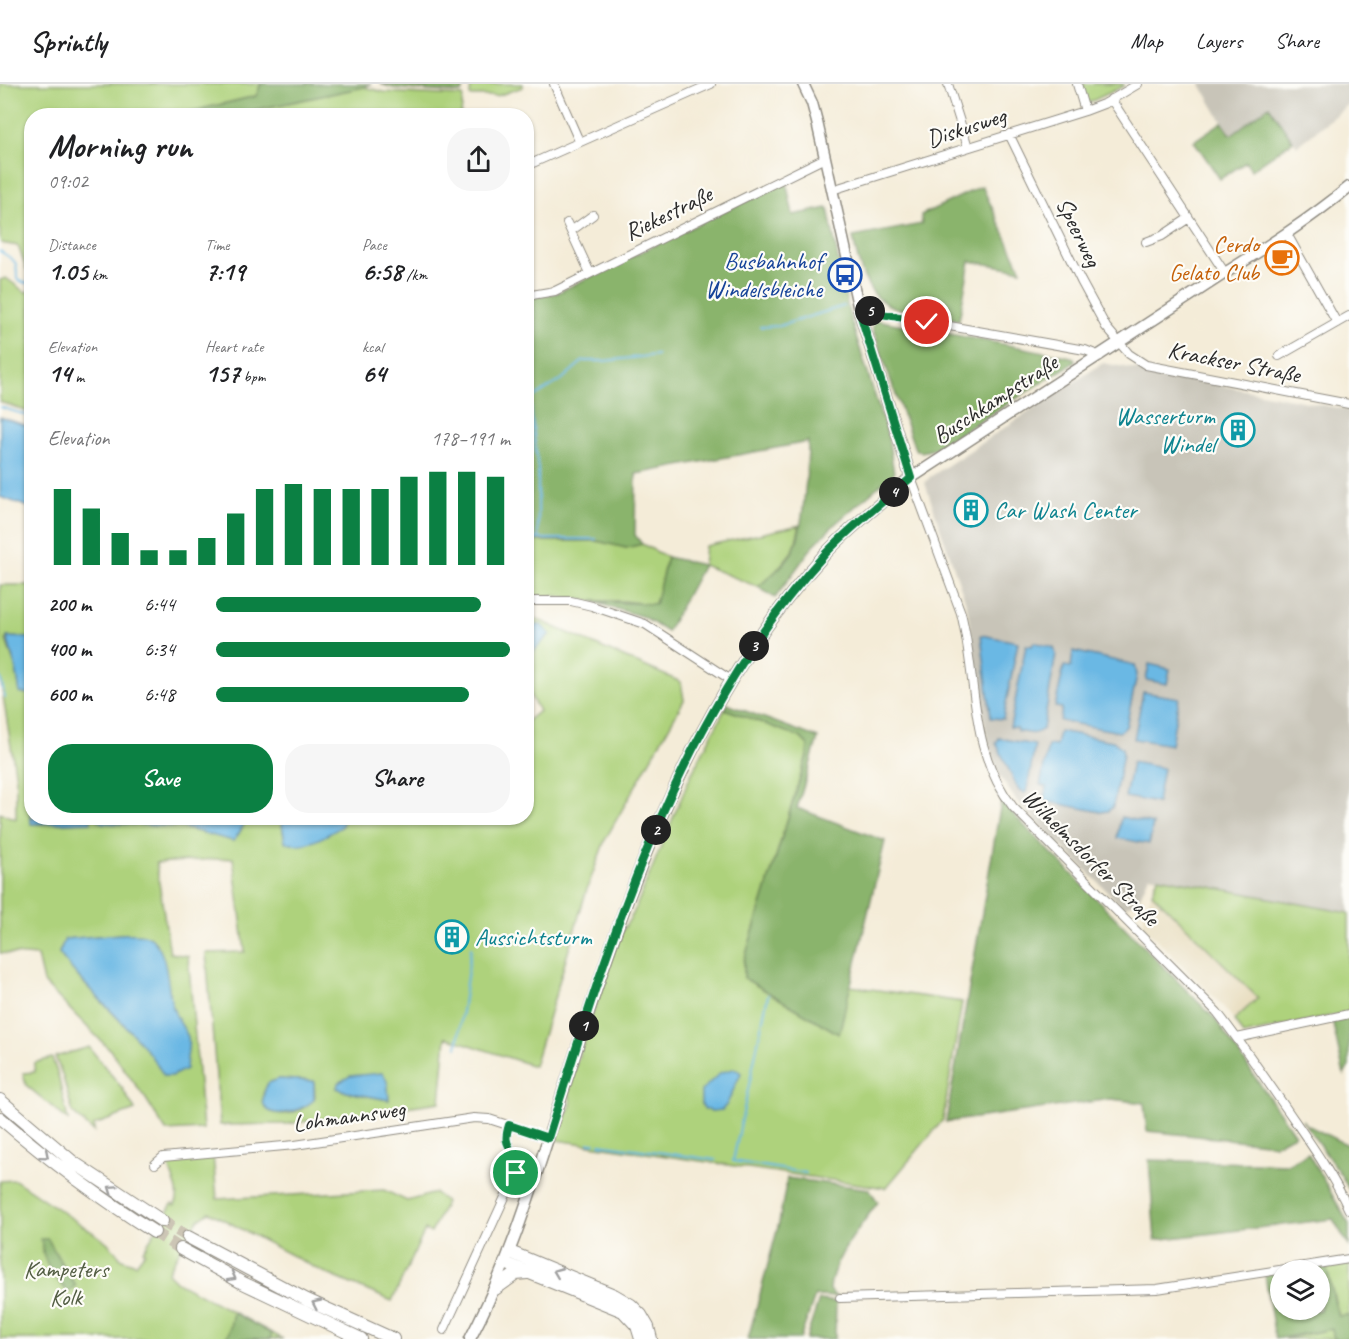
<!DOCTYPE html>
<html lang="en">
<head>
<meta charset="utf-8">
<style>
  body { margin:0; font-family:Caveat,sans-serif; background:#f6f6f6; color:#202124; height:100vh; display:flex; flex-direction:column; font-size:22px; white-space:nowrap }
  * { box-sizing:border-box; margin:0 }
  p { font-size:20px; color:#757577 }
  .icon { flex:none; width:33px; height:33px; fill:none; stroke:currentColor; stroke-width:2; stroke-linecap:round; stroke-linejoin:round }
  .map { position:relative; flex:1; overflow:hidden }
  .drawer { position:absolute; left:24px; top:24px; width:510px; height:717px; display:flex; flex-direction:column; background:#fff; border-radius:24px; box-shadow:0 2px 4px #0004 }
  .drawer>* { flex:none }
  .controls { position:absolute; left:1270px; top:1176px; display:grid; gap:12px }
  .controls a { display:grid; place-items:center; width:60px; height:60px; border-radius:50%; background:#fff; box-shadow:0 2px 4px #0004; font-size:30px }
  .pin { position:absolute; display:grid; place-items:center; width:51px; height:51px; color:#fff; margin:-26px; border:3px solid #fff; border-radius:50%; box-shadow:0 2px 6px #0007 }
  .km { position:absolute; width:30px; height:30px; margin:-15px; border-radius:50%; background:#222; color:#fff; font-size:16px; line-height:30px; text-align:center }
  .round { display:grid; place-items:center; flex:none; width:63px; height:63px; border-radius:24px; background:#f6f6f6 }
  .summary { display:flex; align-items:center; justify-content:space-between; height:102px; padding:0 24px }
  h1 { font-size:33px; font-weight:700; line-height:45px }
  .metrics { display:grid; grid-template-columns:repeat(3,1fr); gap:9px; height:102px; padding:6px 24px }
  .metrics div { display:grid; align-content:center }
  .metrics b { font-size:26px; font-weight:700 }
  .metrics small { font-size:16px; font-weight:400 }
  .metrics p { font-size:16px }
  .chart { height:168px; padding:12px 24px }
  .chart p { display:flex; justify-content:space-between }
  .chart svg { width:100%; height:108px; margin-top:6px; stroke:#0b8043; stroke-width:6 }
  .primary-button { display:flex; gap:12px; margin-top:auto; padding:12px 24px }
  .primary-button a { flex:1; height:69px; border-radius:24px; background:#0b8043; color:#fff; font-size:24px; font-weight:700; line-height:69px; text-align:center }
  .primary-button a+a { background:#f6f6f6; color:#202124 }
  ul { padding:0 24px; list-style:none; font-size:20px }
  li { display:grid; grid-template-columns:96px 72px 1fr; align-items:center; height:45px }
  li i { height:15px; border-radius:8px; background:#0b8043 }
  header { display:flex; align-items:center; gap:36px; box-sizing:border-box; height:84px; padding:0 30px; background:#fff; border-bottom:2px solid #e0e0e0 }
  header strong { font-size:28px }
  nav { display:flex; gap:33px; margin-inline-start:auto; font-size:21px }
  .map>svg:first-child { display:block }
</style>
</head>
<body>
<header>
<strong>Sprintly</strong>
<nav><a>Map</a><a>Layers</a><a>Share</a></nav>
</header>
<div class="map">
<svg width="1349" height="1255" viewBox="0 0 1349 1255">
  <rect width="100%" height="100%" fill="#fdfcf7"/>
  <filter id="ink" filterUnits="userSpaceOnUse"><feTurbulence type="fractalNoise" baseFrequency=".0167" numOctaves="2"/><feDisplacementMap in="SourceGraphic" scale="12" xChannelSelector="R" yChannelSelector="G"/><feConvolveMatrix kernelMatrix="1 2 1 2 8 2 1 2 1" color-interpolation-filters="sRGB"/></filter>
  <filter id="wash" filterUnits="userSpaceOnUse"><feTurbulence type="fractalNoise" baseFrequency=".008" numOctaves="4" result="noise"/><feDisplacementMap in="SourceGraphic" scale="24" xChannelSelector="R" yChannelSelector="G"/><feGaussianBlur stdDeviation="1.35" result="paint"/><feColorMatrix in="noise" values="0 0 0 0 0 0 0 0 0 0 0 0 0 0 0 0 0 1.4 0 .05"/><feComposite in="paint" operator="in"/></filter>
  <g filter="url(#wash)">
    <rect width="100%" height="100%" fill="#f4ecd8"/>
    <path fill="#e6daba" d="M1152,809L1259,914L1234,936L1221,920L1143,842L1145,824Z"/>
    <path fill="#c8c4b8" d="M1200,0H1349V20L1297,62L1269,23L1230,51Z
      M1103,279L1349,326V829L1149,792L1138,817L1123,823L1016,716L999,691L988,661L967,522L925,399L930,393Z"/>
    <path fill="#aed27c" stroke="#6c7e54" stroke-width="1.5" fill-rule="evenodd" d="M0,0H261L256,12L176,31L32,32L31,187L27,186L18,162L1,159L0,155Z
      M471,0H523V3L497,12H470Z
      M1079,0H1123L1124,2L1086,20Z
      M364,3L384,8L463,12L461,31H231Z
      M6,194L25,208L31,207V329L0,318V196Z
      M800,441L794,465L776,487L758,503L703,481L705,462Z
      M527,457H597L626,464L642,460L667,473L655,521L624,517H590L556,512L527,513Z
      M0,501H31V554L7,553L6,556L16,585L20,608L31,610V674L27,675V683L31,740L86,738H91V734H98V737L103,739L181,743L233,757C240,751 242,741 249,734H281L285,758L308,759L341,743L345,734H526L527,637L539,627L530,611L527,609V574L550,550L529,545L527,547V531L681,598L684,616L605,756L586,808L534,982L446,953L440,1018L287,1040L220,1041L206,869L245,868L233,774L156,779L170,869L188,872L203,1045L166,1047L146,1015L111,967L43,898L37,872L0,869V729L16,735V694L0,593ZM121,850L150,853C165,869 165,889 169,910C171,925 179,941 188,953L165,992L148,966L80,895L59,869L65,855ZM381,989L387,999L389,1016L347,1008L337,1004ZM279,995L314,997L315,1013C305,1026 286,1035 270,1027L263,1010L268,999Z
      M725,625L800,653L808,661L807,671L744,877V894L839,950L850,902L962,918L943,1036L886,1104L556,1056L560,1042L563,1040L571,1020L569,1009L574,987L616,857L633,830L690,693ZM741,989L735,1001L712,1027L705,1025L701,1020Z
      M1158,793L1349,829V928L1243,951L1234,936L1258,914L1152,809Z
      M89,963L122,1004L135,1026L94,1041V1048L73,1029L62,990L55,973Z
      M52,974L58,991L68,1036L26,1001L23,989L35,988L34,979Z
      M213,1071L217,1115L384,1106L407,1117L435,1109L446,1118L431,1149L425,1146L392,1217L325,1189L209,1128L198,1136L170,1183L168,1189L177,1198L283,1255H0V1097L15,1096L107,1158L122,1175L136,1180L145,1168L143,1167L172,1120L175,1121C183,1107 169,1092 168,1077Z
      M1349,1178V1231L1339,1232L1326,1182Z
      M1332,1245L1334,1255H1284Z"/>
    <path fill="#8ab46c" stroke="#5a704c" stroke-width="1.5" d="M261,0H371L364,3L230,31H176L256,12Z
      M380,0H464L463,7L460,9L393,4Z
      M1269,22L1293,57L1251,86L1246,78L1220,95L1194,57L1222,38L1231,51Z
      M786,97L793,131L828,124L849,230L888,353L894,389L835,440L813,462L775,514L758,503C770,492 786,480 794,465C803,447 808,380 808,358L636,390L635,451L642,460L626,464L597,457H527V214L557,209Z
      M982,102L1021,186L970,177L959,236C889,223 868,232 853,153L922,140L921,131Z
      M876,236L1071,273L1074,274L1075,278L935,365L921,368L915,365L872,243Z
      M667,473L703,481L667,548L644,533L590,517L655,520Z
      M727,620L818,654L797,724L885,757L839,950L744,894V877L807,672L808,661L800,653L725,625Z
      M1001,718L1215,935L1295,1051L1275,1060L1147,1047L1144,1019L1111,1015L946,1038Z
      M1349,932V982L1344,991L1332,936Z
      M1302,1036L1307,1041L1349,1062V1106L1341,1091Z
      M1308,1069L1349,1140V1162L1333,1135L1155,1156L1149,1076L1288,1080Z
      M787,1094L869,1105L878,1118C861,1142 831,1176 830,1206L835,1212L841,1213L815,1212L800,1255H748L779,1139Z
      M41,1155H48L63,1182L76,1201L68,1208C51,1190 43,1180 41,1155Z
      M1326,1182L1338,1232L1349,1231V1255H1334L1332,1245L1275,1255L1265,1191L1281,1189V1226H1320V1186H1294Z
      M819,1216L836,1218L835,1255H806Z
      M233,1228L272,1250L270,1255H225L229,1248Z"/>
    <path fill="#6ab8e4" stroke="#4a7288" stroke-width="1.5" d="M0,333L31,343V424L0,413Z
      M535,541H541L550,550L527,574V547Z
      M981,551L1018,558L1003,635L991,634Z
      M7,553L31,554V610L20,609L16,585Z
      M1034,558L1054,564L1056,570L1043,645C1035,652 1026,649 1017,647V644L1010,643L1026,561L1032,562Z
      M1073,567L1135,581L1137,591L1126,643L1119,648L1060,637L1062,624L1055,623L1064,582L1071,583Z
      M1149,580L1170,585L1167,600L1146,596Z
      M1143,608L1179,614L1171,661L1134,655Z
      M1059,647L1113,657L1122,664L1123,670L1113,723L1108,727L1101,728L1044,717L1047,703L1040,701L1048,661L1056,662Z
      M999,654L1035,661L1027,706L1025,709L1019,707L996,659Z
      M31,674L32,734H91V738L31,740L27,683V675Z
      M1132,678L1163,684L1157,719L1125,713Z
      M1121,733L1153,740L1149,760L1117,754Z
      M98,734H250C241,740 241,750 233,757L181,743L103,739L98,737Z
      M281,734H345L341,743C324,753 304,766 285,758Z
      M121,850C131,850 144,848 152,855C171,873 165,906 175,929C177,935 187,949 188,953C190,959 186,978 186,985L172,992H164C137,945 91,913 59,869L65,855Z
      M733,985H736L741,989L727,1020L722,1026L712,1027L705,1025L701,1020V1007L720,989Z
      M382,989C389,995 388,1007 389,1016L347,1008L337,1004L338,999L350,992Z
      M279,995L314,997V1016C293,1034 248,1038 268,999Z"/>
    <g fill="none" stroke-linecap="round" stroke-linejoin="round">
      <path stroke="#6ab8e4" stroke-width="2" d="M0,167C16,178 17,175 17,195L25,199H32
        M760,243L779,242L844,222
        M0,323L32,333
        M526,455H538V385L530,318L535,312L560,297L583,277H604L657,271
        M539,455H596
        M0,592L5,614
        M768,911L733,1077L806,1089
        M457,963L471,864
        M589,1059H595
        M600,1060L716,1076"/>
    </g>
  </g>
  <g filter="url(#ink)">
    <g fill="none" stroke-linecap="round" stroke-linejoin="round">
      <path stroke="#ccc5b5" stroke-width="12" stroke-dasharray="12 6" stroke-linecap="butt" d="M162,1137L188,1153
        M154,1148L181,1165"/>
      <defs>
        <path id="minor" d="M554,0L579,57
          M948,0L968,63
          M1077,0L1085,27
          M1111,15L1225,189
          M1009,50L1081,197L1106,243L1129,270L1146,281L1349,320
          M526,82L711,0
          M832,106L1085,27L1106,19L1138,0
          M567,139L590,189
          M571,147L593,131
          M1287,150L1337,239
          M1146,158L1162,152L1189,134
          M526,212L555,207L825,74
          M859,226L1085,266L1100,272
          M1279,272L1349,232
          M911,394L961,529C978,596 968,665 1013,723L1217,928C1242,960 1265,994 1288,1027C1310,1059 1333,1091 1349,1126
          M526,517H571L592,522L645,540L731,596
          M1237,954L1349,930
          M155,1080L163,1073L295,1061L474,1034L489,1035L548,1054
          M840,1214L1157,1205L1349,1175
          M444,1246L516,1089C515,1084 515,1078 514,1074C509,1058 503,1060 509,1041"/>
        <path id="major" d="M803,0L812,19L817,38L859,226L911,394
          M470,1255C514,1171 539,1081 568,992C627,807 692,615 826,469C852,442 882,418 911,394L1225,189C1268,162 1310,135 1349,103"/>
        <path id="highway" d="M0,1016L73,1078L162,1137
          M0,1034C49,1076 100,1114 154,1148
          M188,1153L307,1216L393,1255
          M181,1165L241,1198L361,1255
          M510,1168L614,1211L631,1221L641,1231L648,1243L651,1255
          M505,1179L623,1227L637,1242L641,1255
          M495,1205L516,1190L527,1189"/>
      </defs>
      <use href="#minor" stroke="#908c82" stroke-width="10"/>
      <use href="#major" stroke="#908c82" stroke-width="13"/>
      <use href="#highway" stroke="#908c82" stroke-width="14"/>
      <use href="#minor" stroke="#fff" stroke-width="8"/>
      <use href="#major" stroke="#fff" stroke-width="10"/>
      <use href="#highway" stroke="#fff" stroke-width="12"/>
    </g>
    <defs><path id="oneway-chevron" d="M-2-3.5L2.5 0L-2 3.5" fill="none" stroke-width="1.6" stroke-linecap="round" stroke-linejoin="round" transform="scale(1.5)"/></defs>
    <g stroke="#a0a0a0">
      <use href="#oneway-chevron" transform="translate(45 1071) rotate(40)"/>
      <use href="#oneway-chevron" transform="translate(112 1105) rotate(-145)"/>
      <use href="#oneway-chevron" transform="translate(557 1188) rotate(-158)"/>
      <use href="#oneway-chevron" transform="translate(232 1193) rotate(29)"/>
      <use href="#oneway-chevron" transform="translate(316 1220) rotate(-155)"/>
    </g>
  </g>
  <g fill="none" stroke-linecap="round" stroke-linejoin="round" filter="url(#ink)">
    <defs>
      <path id="route" d="M516,1089C515,1084 515,1078 514,1074C509,1058 503,1061 509,1041L548,1054C611,850 679,629 826,469C852,442 882,418 911,394L859,226L927,238"/>
    </defs>
    <use href="#route" stroke="#fff" stroke-width="12"/>
    <use href="#route" stroke="#0b8043" stroke-width="8"/>
  </g>
  <defs>
    <symbol id="cafe-ring" viewBox="-11 -11 22 22"><circle r="9.5" fill="#fdfcf7" stroke="#e8710a" stroke-width="1.5"/><path d="M-5.5-4.5H6V0H3Q3 3.5 0 3.5H-2.5Q-5.5 3.5-5.5 0ZM3-3.2v2h1.7v-2ZM-6 4.5H4V6H-6Z" fill="#e8710a"/></symbol>
    <symbol id="bus-ring" viewBox="-11 -11 22 22"><circle r="9.5" fill="#fdfcf7" stroke="#1a4fb4" stroke-width="1.5"/><path d="M-5-6H5V4H4V6H2V4H-2V6H-4V4H-5ZM-3.5-4V0h7V-4ZM-3.5 1.2v1.5H-2V1.2ZM2 1.2v1.5H3.5V1.2Z" fill="#1a4fb4"/></symbol>
    <symbol id="building-ring" viewBox="-11 -11 22 22"><circle r="9.5" fill="#fdfcf7" stroke="#0f9aa8" stroke-width="1.5"/><path d="M-4-6H4V6H1V3H-1V6H-4ZM-2.5-4.3h1.7v1.8h-1.7ZM.8-4.3h1.7v1.8H.8ZM-2.5-1h1.7V.8h-1.7ZM.8-1h1.7V.8H.8Z" fill="#0f9aa8"/></symbol>
  </defs>
  <g fill-rule="evenodd">
    <use href="#cafe-ring" x="1263" y="155" width="38" height="38"/>
    <use href="#bus-ring" x="826" y="172" width="38" height="38"/>
    <use href="#building-ring" x="1219" y="327" width="38" height="38"/>
    <use href="#building-ring" x="952" y="407" width="38" height="38"/>
    <use href="#building-ring" x="433" y="834" width="38" height="38"/>
  </g>
  <g text-anchor="middle" dominant-baseline="central" stroke-width="4.5" stroke-linejoin="round" paint-order="stroke">
    <g font-size="24" fill="#2b2b2b" stroke="#fdfcf7">
      <text transform="translate(966 43) rotate(-18)">Diskusweg</text>
      <text transform="translate(668 129) rotate(-26)">Riekestraße</text>
      <text transform="translate(1079 148) rotate(64)">Speerweg</text>
      <text transform="translate(1234 278) rotate(11)">Krackser Straße</text>
      <text transform="translate(995 315) rotate(-33)">Buschkampstraße</text>
      <text transform="translate(1091 773) rotate(45)">Wilhelmsdorfer Straße</text>
      <text transform="translate(349 1032) rotate(-8)">Lohmannsweg</text>
    </g>
    <g font-size="24" fill="#c56008" stroke="#fdfcf7" text-anchor="end">
      <text x="1259" y="160">Cerdo<tspan x="1259" dy="28">Gelato Club</tspan></text>
    </g>
    <g font-size="24" fill="#164399" stroke="#fdfcf7" text-anchor="end">
      <text x="822" y="177">Busbahnhof<tspan x="822" dy="28">Windelsbleiche</tspan></text>
    </g>
    <g font-size="24" fill="#0d838f" stroke="#fdfcf7" text-anchor="start">
      <text x="1215" y="332" text-anchor="end">Wasserturm<tspan x="1215" dy="28">Windel</tspan></text>
      <text x="994" y="426">Car Wash Center</text>
      <text x="475" y="853">Aussichtsturm</text>
    </g>
    <g font-size="24" fill="#525d43" stroke="#fdfcf7">
      <text x="66" y="1185">Kampeters<tspan x="66" dy="28">Kolk</tspan></text>
    </g>
  </g>
</svg>
<div class="controls">
<a><svg class="icon" aria-label="layers" viewBox="0 0 24 24"><path d="M12 4l9 5-9 5-9-5zM3 14l9 5 9-5"/></svg></a>
</div>
<div class="pin" style="left:516px;top:1089px;background:#1e9e55"><svg class="icon" aria-label="arrive" viewBox="0 0 24 24"><path d="M6 21V4h12l-3 4 3 4H6"/></svg></div>
<div class="pin" style="left:927px;top:238px;background:#d93025"><svg class="icon" aria-label="check" viewBox="0 0 24 24"><path d="M5 12l5 5 9-10"/></svg></div>
<b class="km" style="left:584px;top:942px">1</b>
<b class="km" style="left:656px;top:746px">2</b>
<b class="km" style="left:754px;top:562px">3</b>
<b class="km" style="left:894px;top:408px">4</b>
<b class="km" style="left:870px;top:227px">5</b>
<section class="drawer">
<div class="summary"><div><h1>Morning run</h1><p>09:02</p></div><a class="round"><svg class="icon" aria-label="share" viewBox="0 0 24 24"><path d="M12 15V3M7 8l5-5 5 5M5 13v7h14v-7"/></svg></a></div>
<div class="metrics">
<div><p>Distance</p><b>1.05<small> km</small></b></div>
<div><p>Time</p><b>7:19</b></div>
<div><p>Pace</p><b>6:58<small> /km</small></b></div>
</div>
<div class="metrics">
<div><p>Elevation</p><b>14<small> m</small></b></div>
<div><p>Heart rate</p><b>157<small> bpm</small></b></div>
<div><p>kcal</p><b>64</b></div>
</div>
<div class="chart"><p><span>Elevation</span>178–191 m</p>
<svg viewBox="0 0 160 44" preserveAspectRatio="none"><path d="M5 44V13M15 44V21M25 44V31M35 44V38M45 44V38M55 44V33M65 44V23M75 44V13M85 44V11M95 44V13M105 44V13M115 44V13M125 44V8M135 44V6M145 44V6M155 44V8"/></svg>
</div>
<ul>
<li><b>200 m</b>6:44<i style="width:90%"></i></li>
<li><b>400 m</b>6:34<i style="width:100%"></i></li>
<li><b>600 m</b>6:48<i style="width:86%"></i></li>
</ul>
<div class="primary-button"><a>Save</a><a>Share</a></div>
</section>
</div>
</body>
</html>
